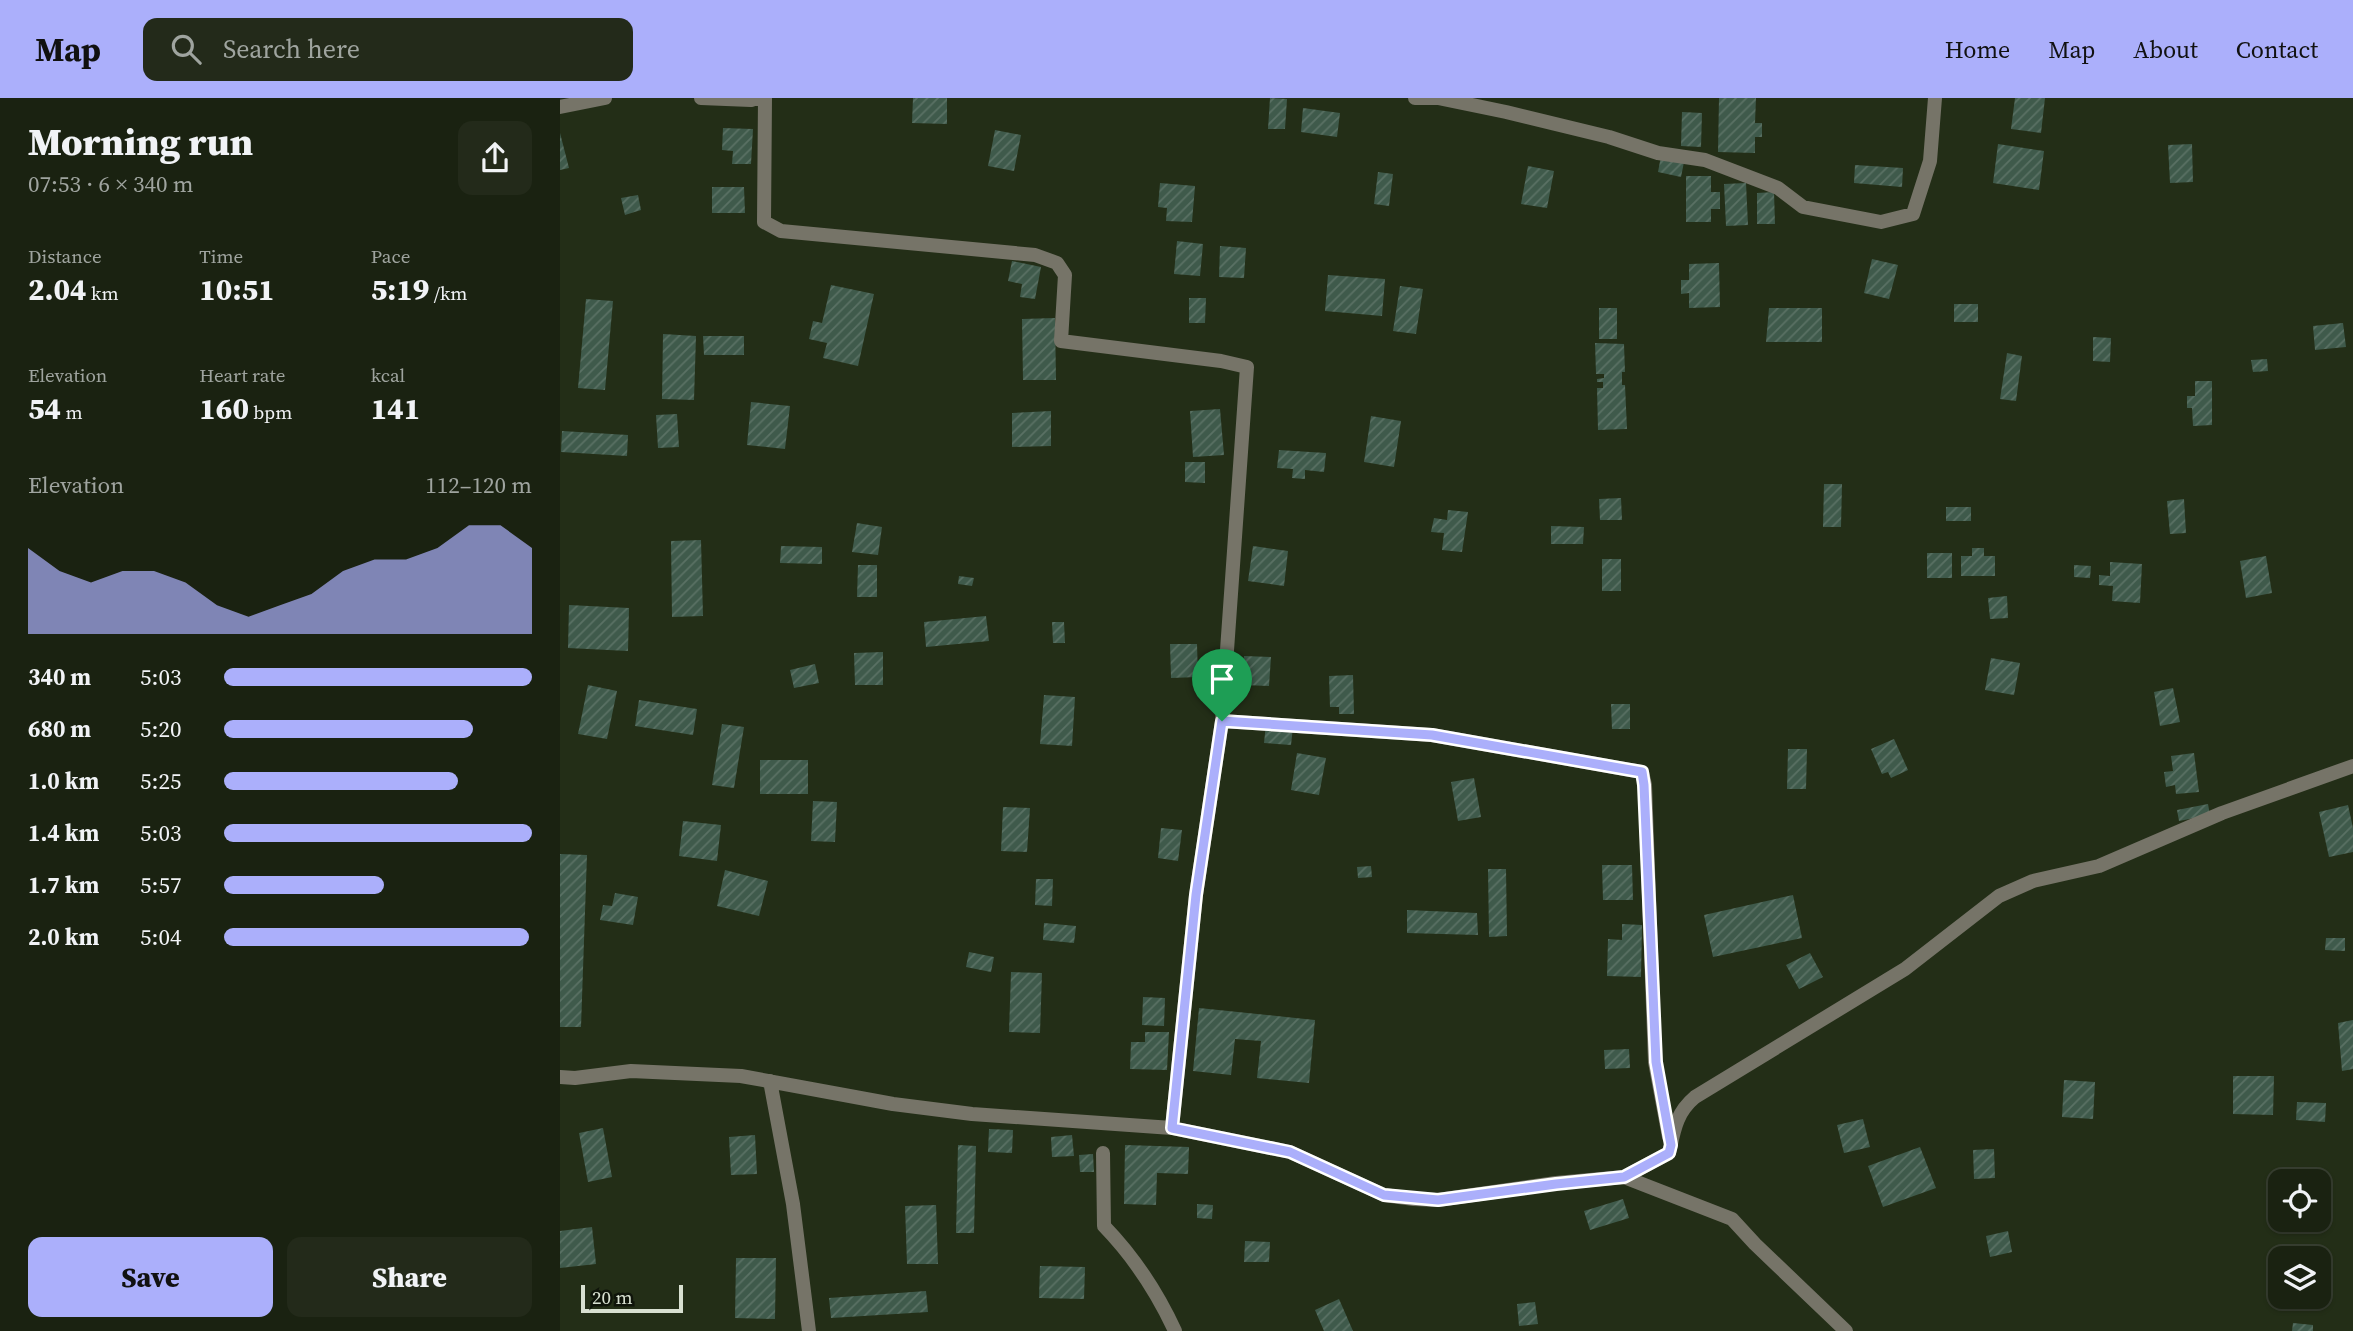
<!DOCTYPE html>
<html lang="en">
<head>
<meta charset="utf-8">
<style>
  body { margin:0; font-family:"Source Serif 4",serif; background:#232a1a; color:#f1f3f6; height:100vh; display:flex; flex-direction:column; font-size:26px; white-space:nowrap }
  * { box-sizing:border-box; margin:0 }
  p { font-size:23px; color:#9fa49f }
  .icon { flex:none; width:38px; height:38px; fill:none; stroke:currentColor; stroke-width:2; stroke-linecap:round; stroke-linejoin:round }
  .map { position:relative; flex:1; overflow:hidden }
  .panel { display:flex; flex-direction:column; background:#1a2211; width:560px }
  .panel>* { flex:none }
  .tools { position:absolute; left:1708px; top:1071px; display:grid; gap:14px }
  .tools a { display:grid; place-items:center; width:63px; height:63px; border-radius:14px; background:#1a2211; box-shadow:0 2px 5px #0004,0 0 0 2px #383f31; font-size:35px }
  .scale { position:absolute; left:21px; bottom:18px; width:102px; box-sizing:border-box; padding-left:7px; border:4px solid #d8e0d1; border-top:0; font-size:19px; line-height:24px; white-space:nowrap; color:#d8e0d1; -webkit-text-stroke:5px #0f140a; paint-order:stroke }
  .pin { position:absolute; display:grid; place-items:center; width:60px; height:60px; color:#fff; margin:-72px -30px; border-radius:50% 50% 50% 0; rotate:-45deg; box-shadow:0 0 7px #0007 }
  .pin .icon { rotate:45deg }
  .round { display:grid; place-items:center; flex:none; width:74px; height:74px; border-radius:14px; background:#232a1a }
  .headline { display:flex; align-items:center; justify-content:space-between; height:119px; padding:0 28px }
  h1 { font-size:38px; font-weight:800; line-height:52px }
  .stats { display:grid; grid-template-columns:repeat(3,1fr); gap:10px; height:119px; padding:7px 28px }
  .stats div { display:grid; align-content:center }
  .stats b { font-size:30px; font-weight:800 }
  .stats small { font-size:19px; font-weight:400 }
  .stats p { font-size:19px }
  .chart { height:196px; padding:14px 28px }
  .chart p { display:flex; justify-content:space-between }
  .chart svg { width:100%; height:126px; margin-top:7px; fill:#abaffb; opacity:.7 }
  .primary-button { display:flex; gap:14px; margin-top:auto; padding:14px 28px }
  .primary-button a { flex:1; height:80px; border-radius:14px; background:#abaffb; color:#111; font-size:28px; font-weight:800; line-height:80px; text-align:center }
  .primary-button a+a { background:#232a1a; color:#f1f3f6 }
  ul { padding:0 28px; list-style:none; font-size:23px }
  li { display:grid; grid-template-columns:112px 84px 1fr; align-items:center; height:52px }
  li i { height:18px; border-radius:9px; background:#abaffb }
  header { display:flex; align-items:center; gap:42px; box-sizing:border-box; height:98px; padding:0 35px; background:#abaffb; color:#111 }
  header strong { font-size:33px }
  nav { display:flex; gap:38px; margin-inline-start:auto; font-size:24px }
  .search { width:490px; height:63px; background:#232a1a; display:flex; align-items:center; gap:18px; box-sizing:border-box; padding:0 24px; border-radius:14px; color:#9fa49f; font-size:26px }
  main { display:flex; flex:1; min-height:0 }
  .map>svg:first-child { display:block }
</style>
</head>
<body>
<header>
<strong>Map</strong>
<div class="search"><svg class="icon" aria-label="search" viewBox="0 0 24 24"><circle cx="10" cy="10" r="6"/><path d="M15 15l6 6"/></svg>Search here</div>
<nav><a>Home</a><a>Map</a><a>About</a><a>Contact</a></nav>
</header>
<main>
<section class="panel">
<div class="headline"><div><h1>Morning run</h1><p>07:53 · 6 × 340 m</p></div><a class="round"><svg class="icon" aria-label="share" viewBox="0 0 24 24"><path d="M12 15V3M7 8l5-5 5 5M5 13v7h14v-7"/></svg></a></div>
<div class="stats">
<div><p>Distance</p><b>2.04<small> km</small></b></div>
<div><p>Time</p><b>10:51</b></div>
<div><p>Pace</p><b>5:19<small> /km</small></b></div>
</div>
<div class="stats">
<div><p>Elevation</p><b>54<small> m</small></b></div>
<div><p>Heart rate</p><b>160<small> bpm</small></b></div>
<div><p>kcal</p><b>141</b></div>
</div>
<div class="chart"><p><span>Elevation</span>112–120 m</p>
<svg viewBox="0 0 160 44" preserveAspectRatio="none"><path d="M0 44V14L10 22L20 26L30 22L40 22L50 26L60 34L70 38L80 34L90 30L100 22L110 18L120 18L130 14L140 6L150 6L160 14V44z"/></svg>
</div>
<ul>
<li><b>340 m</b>5:03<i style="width:100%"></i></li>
<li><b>680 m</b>5:20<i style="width:81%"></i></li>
<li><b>1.0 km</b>5:25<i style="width:76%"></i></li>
<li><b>1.4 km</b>5:03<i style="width:100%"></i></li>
<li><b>1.7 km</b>5:57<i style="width:52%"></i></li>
<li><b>2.0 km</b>5:04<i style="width:99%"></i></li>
</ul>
<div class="primary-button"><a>Save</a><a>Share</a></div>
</section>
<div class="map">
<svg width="1793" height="1233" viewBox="0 0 1793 1233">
  <defs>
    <pattern id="building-hatch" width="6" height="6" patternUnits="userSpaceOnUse" patternTransform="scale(1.75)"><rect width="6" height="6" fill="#3f5a4b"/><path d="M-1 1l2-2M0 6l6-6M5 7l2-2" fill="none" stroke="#5a7164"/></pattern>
  </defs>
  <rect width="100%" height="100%" fill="#232e17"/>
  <path fill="url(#building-hatch)" d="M353,0H387V26L352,25Z
    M710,0L727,1L725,31H708Z
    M1159,0H1196L1195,25H1202V39H1195V55L1158,54Z
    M1455,0H1485L1481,35L1451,31Z
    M743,10L780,15L777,39L741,34Z
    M1122,14L1142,15L1141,49L1121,48Z
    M163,30L193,31L191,66H172L173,53L162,52Z
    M435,32L461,37L454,73L428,68Z
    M0,35L9,70L0,72Z
    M1438,46L1484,53L1479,92L1433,85Z
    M1632,46L1633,84L1610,85L1608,47Z
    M1101,58L1124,64L1121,79L1098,74Z
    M1295,67L1343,70L1342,89L1294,85Z
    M968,68L994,73L987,110L961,106Z
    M818,74L833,76L829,108L814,106Z
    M1126,78H1151V94H1160V111H1151V124H1126Z
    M600,85L635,88L632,124L606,123L607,110L598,109Z
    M1186,85L1188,127L1166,128L1164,86Z
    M152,89H184L185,115H152Z
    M1214,94L1215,126H1197V95Z
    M78,97L81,112L65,117L61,100Z
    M617,143L643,146L640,178L614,176Z
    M660,148L686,150L684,180L659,179Z
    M1312,161L1338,167L1329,201L1304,195Z
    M452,163L481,169L475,201L460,199L462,186L448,183Z
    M1159,165L1160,209L1129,210V195L1121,196V182H1129V166Z
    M768,177L825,181L822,218L765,213Z
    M271,187L314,196L298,268L263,260L267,245L249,241L253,223L262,225Z
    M840,188L863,191L856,236L833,233Z
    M629,200H646L645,225H629Z
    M26,201L53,203L45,292L18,290Z
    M1394,206H1418V224H1394Z
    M1039,210H1057V241H1039Z
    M1209,210H1262V244H1206Z
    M495,220L496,282H463L462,221Z
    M1783,225L1786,249L1755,252L1753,228Z
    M103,236L136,238L134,302L102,301Z
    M143,238H184V257H144Z
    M1533,239L1551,240L1550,264L1533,263Z
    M1035,245L1064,246L1065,274H1062V287H1065L1067,331L1038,332L1037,290H1043V284H1037V281L1044,280V276H1036Z
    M1447,255L1462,258L1456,303L1440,301Z
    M1707,261L1708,273L1693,274L1691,262Z
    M1635,283H1652V327L1633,328L1632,310H1627V298H1635Z
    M191,304L230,308L225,351L187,347Z
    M660,311L664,357L633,359L630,313Z
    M491,313V348L452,349V315Z
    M117,316L119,349L98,350L96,317Z
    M811,318L841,323L834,369L804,364Z
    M2,333L68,337L67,358L1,354Z
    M719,352L766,355L764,374L745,372V381L732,380L733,371L717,370Z
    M625,364H645V385L625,384Z
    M1264,386H1282L1281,429H1263Z
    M1061,400L1062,422H1040L1039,401Z
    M1624,401L1626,435L1610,436L1607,403Z
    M1386,409H1411V423H1386Z
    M888,412L908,414L902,454L882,452L884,435L871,434L874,420L887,422Z
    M297,425L322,429L318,457L292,454Z
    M991,428L1024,429L1023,446H991Z
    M141,442L143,518L112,519L111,443Z
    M221,448L262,449V466L220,465Z
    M693,448L728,453L724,488L688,483Z
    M1412,450H1424V458H1435V478H1401V458H1412Z
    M1367,455H1392V480H1367Z
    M1706,458L1712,495L1686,500L1680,463Z
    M1042,461H1061V493H1042Z
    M1550,464L1582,466L1580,505L1552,503L1553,488L1539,487V477L1550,478Z
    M298,467H317V499H297Z
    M1514,467L1531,468L1530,480L1514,479Z
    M399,478L414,480L412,488L398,486Z
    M1447,498L1448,520L1430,521L1428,500Z
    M9,507L69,510L68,553L8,550Z
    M426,518L429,543L366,549L364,524Z
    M492,524H504L505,545H493Z
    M610,546H637L638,579L611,580Z
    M323,554V587H295L294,555Z
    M684,558L711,559L709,588L683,587Z
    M1431,560L1460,565L1454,597L1425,592Z
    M255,566L259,585L234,590L230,572Z
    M793,577L794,616H779V609H770L769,578Z
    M28,587L57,593L47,641L18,636Z
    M1613,590L1620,624L1600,628L1594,594Z
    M484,597L515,599L512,648L480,646Z
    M79,602L137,611L133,637L75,628Z
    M1051,606H1070V631H1052Z
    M162,626L184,629L174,690L152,687Z
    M706,626L733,629L731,647L704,645Z
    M1334,641L1348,672L1331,680L1328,674L1322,676L1311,651Z
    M1228,651H1247L1246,691H1227Z
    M737,655L766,660L759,697L731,692Z
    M1634,655L1639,694L1616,696L1615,687L1606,689L1604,674L1613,673L1611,658Z
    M200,662H248V696H200Z
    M914,680L921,719L898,723L891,684Z
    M253,703L277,704L275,744L251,743Z
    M1648,706L1650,717L1619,723L1617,712Z
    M1788,707L1793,730V754L1769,759L1759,714Z
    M443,709L470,710L467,754L441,753Z
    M123,723L161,727L157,763L119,758Z
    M601,730L622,732L618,763L598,760Z
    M0,756L27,757L21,929H0Z
    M1042,767H1072L1073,802H1043Z
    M811,768L812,779L798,780L797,769Z
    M928,771H946L947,838L929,839Z
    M165,772L208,783L199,818L157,808Z
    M476,781H493L492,808L475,807Z
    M55,795L78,799L73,827L40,822L43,807L52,808Z
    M1233,797L1242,840L1153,859L1144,817Z
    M847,812L917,815L918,837L847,835Z
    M484,825L516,828L514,845L483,842Z
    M1062,826L1082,827L1081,879L1047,878L1048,841L1062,842Z
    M1766,840H1785V853L1765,852Z
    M409,854L434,859L431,874L406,869Z
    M1250,855L1263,879L1239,891L1226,867Z
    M451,874L482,875L480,935L449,934Z
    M583,899L605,900L604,928L582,927Z
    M639,910L755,922L749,985L697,980L701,943L675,941L671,977L633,973Z
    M1793,922V971L1782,973L1778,925Z
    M585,934H609L607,972L570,971L571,944H585Z
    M1069,951L1070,970L1045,971L1044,952Z
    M1673,978H1714L1713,1017L1673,1016Z
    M1504,982L1535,984L1533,1021L1502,1019Z
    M1737,1004L1766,1005L1765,1024L1736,1022Z
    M1303,1021L1310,1049L1284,1055L1277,1027Z
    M43,1030L52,1079L28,1084L19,1035Z
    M429,1031L453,1032L452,1055L428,1054Z
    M195,1037L197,1076L171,1077L169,1039Z
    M512,1037L514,1058L492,1059L491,1039Z
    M398,1047L416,1048L414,1135H396Z
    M565,1047L629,1049L628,1076L597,1075L596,1107L564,1106Z
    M1360,1049L1376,1090L1323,1109L1308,1068Z
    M1434,1051L1435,1080L1414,1081L1413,1052Z
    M533,1056L534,1074H520L519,1057Z
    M1063,1101L1069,1120L1030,1132L1024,1113Z
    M637,1106L653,1107L652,1121L637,1120Z
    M376,1107L378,1166H347L345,1108Z
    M32,1129L36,1166L0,1170V1133Z
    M1448,1133L1452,1154L1430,1159L1426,1138Z
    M685,1143L710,1144L709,1164H684Z
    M176,1160H216L215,1221L175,1220Z
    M480,1168L525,1169L524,1201L479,1200Z
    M366,1193L368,1214L271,1220L269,1200Z
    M779,1201L793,1233H764L755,1212Z
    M975,1204L978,1226L959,1228L957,1206Z
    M1733,1225L1753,1227V1233H1732Z"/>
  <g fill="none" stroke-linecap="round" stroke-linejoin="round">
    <path stroke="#767468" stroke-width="14" d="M141,0L191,2L197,0
      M205,0L204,124L221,133L475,157L497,165L505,177L501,243L661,263L687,269L662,623L636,797L612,1030
      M855,0H878L946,14L1049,39L1098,55L1145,62L1218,90L1243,109L1321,124L1353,116L1370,63L1375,0
      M0,9L45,0
      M662,623L872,637L1082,674L1085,687L1095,964L1109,1039
      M0,979L15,980L71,973L181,978L333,1006L412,1016L612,1030L730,1054L824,1097L854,1101L878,1102L996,1085L1064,1079L1172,1121L1195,1146L1286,1233
      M210,983L233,1106L249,1233
      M543,1055L544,1128C574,1159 597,1194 615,1233
      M1064,1079L1109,1055C1114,1032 1116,1015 1135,999L1345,871L1439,798L1473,783L1539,768L1662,715L1793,668"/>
  </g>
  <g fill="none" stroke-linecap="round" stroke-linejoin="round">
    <defs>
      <path id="route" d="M662,623L872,637L1082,674L1084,687L1096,964L1111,1047L1109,1055L1064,1079L996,1086L878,1102L824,1097L730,1054L612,1030L636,797Z"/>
    </defs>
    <use href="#route" stroke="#fff" stroke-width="14"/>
    <use href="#route" stroke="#abaffb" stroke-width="9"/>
  </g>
</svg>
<div class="tools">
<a><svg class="icon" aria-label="locate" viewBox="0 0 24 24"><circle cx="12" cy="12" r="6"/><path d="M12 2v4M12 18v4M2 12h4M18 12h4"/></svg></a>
<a><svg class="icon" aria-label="layers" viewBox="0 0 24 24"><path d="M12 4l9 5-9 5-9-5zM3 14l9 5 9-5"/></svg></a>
</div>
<div class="scale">20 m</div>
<div class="pin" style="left:662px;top:623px;background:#1e9e55"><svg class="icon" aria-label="arrive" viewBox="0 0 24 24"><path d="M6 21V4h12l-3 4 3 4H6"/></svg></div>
</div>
</main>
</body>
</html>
